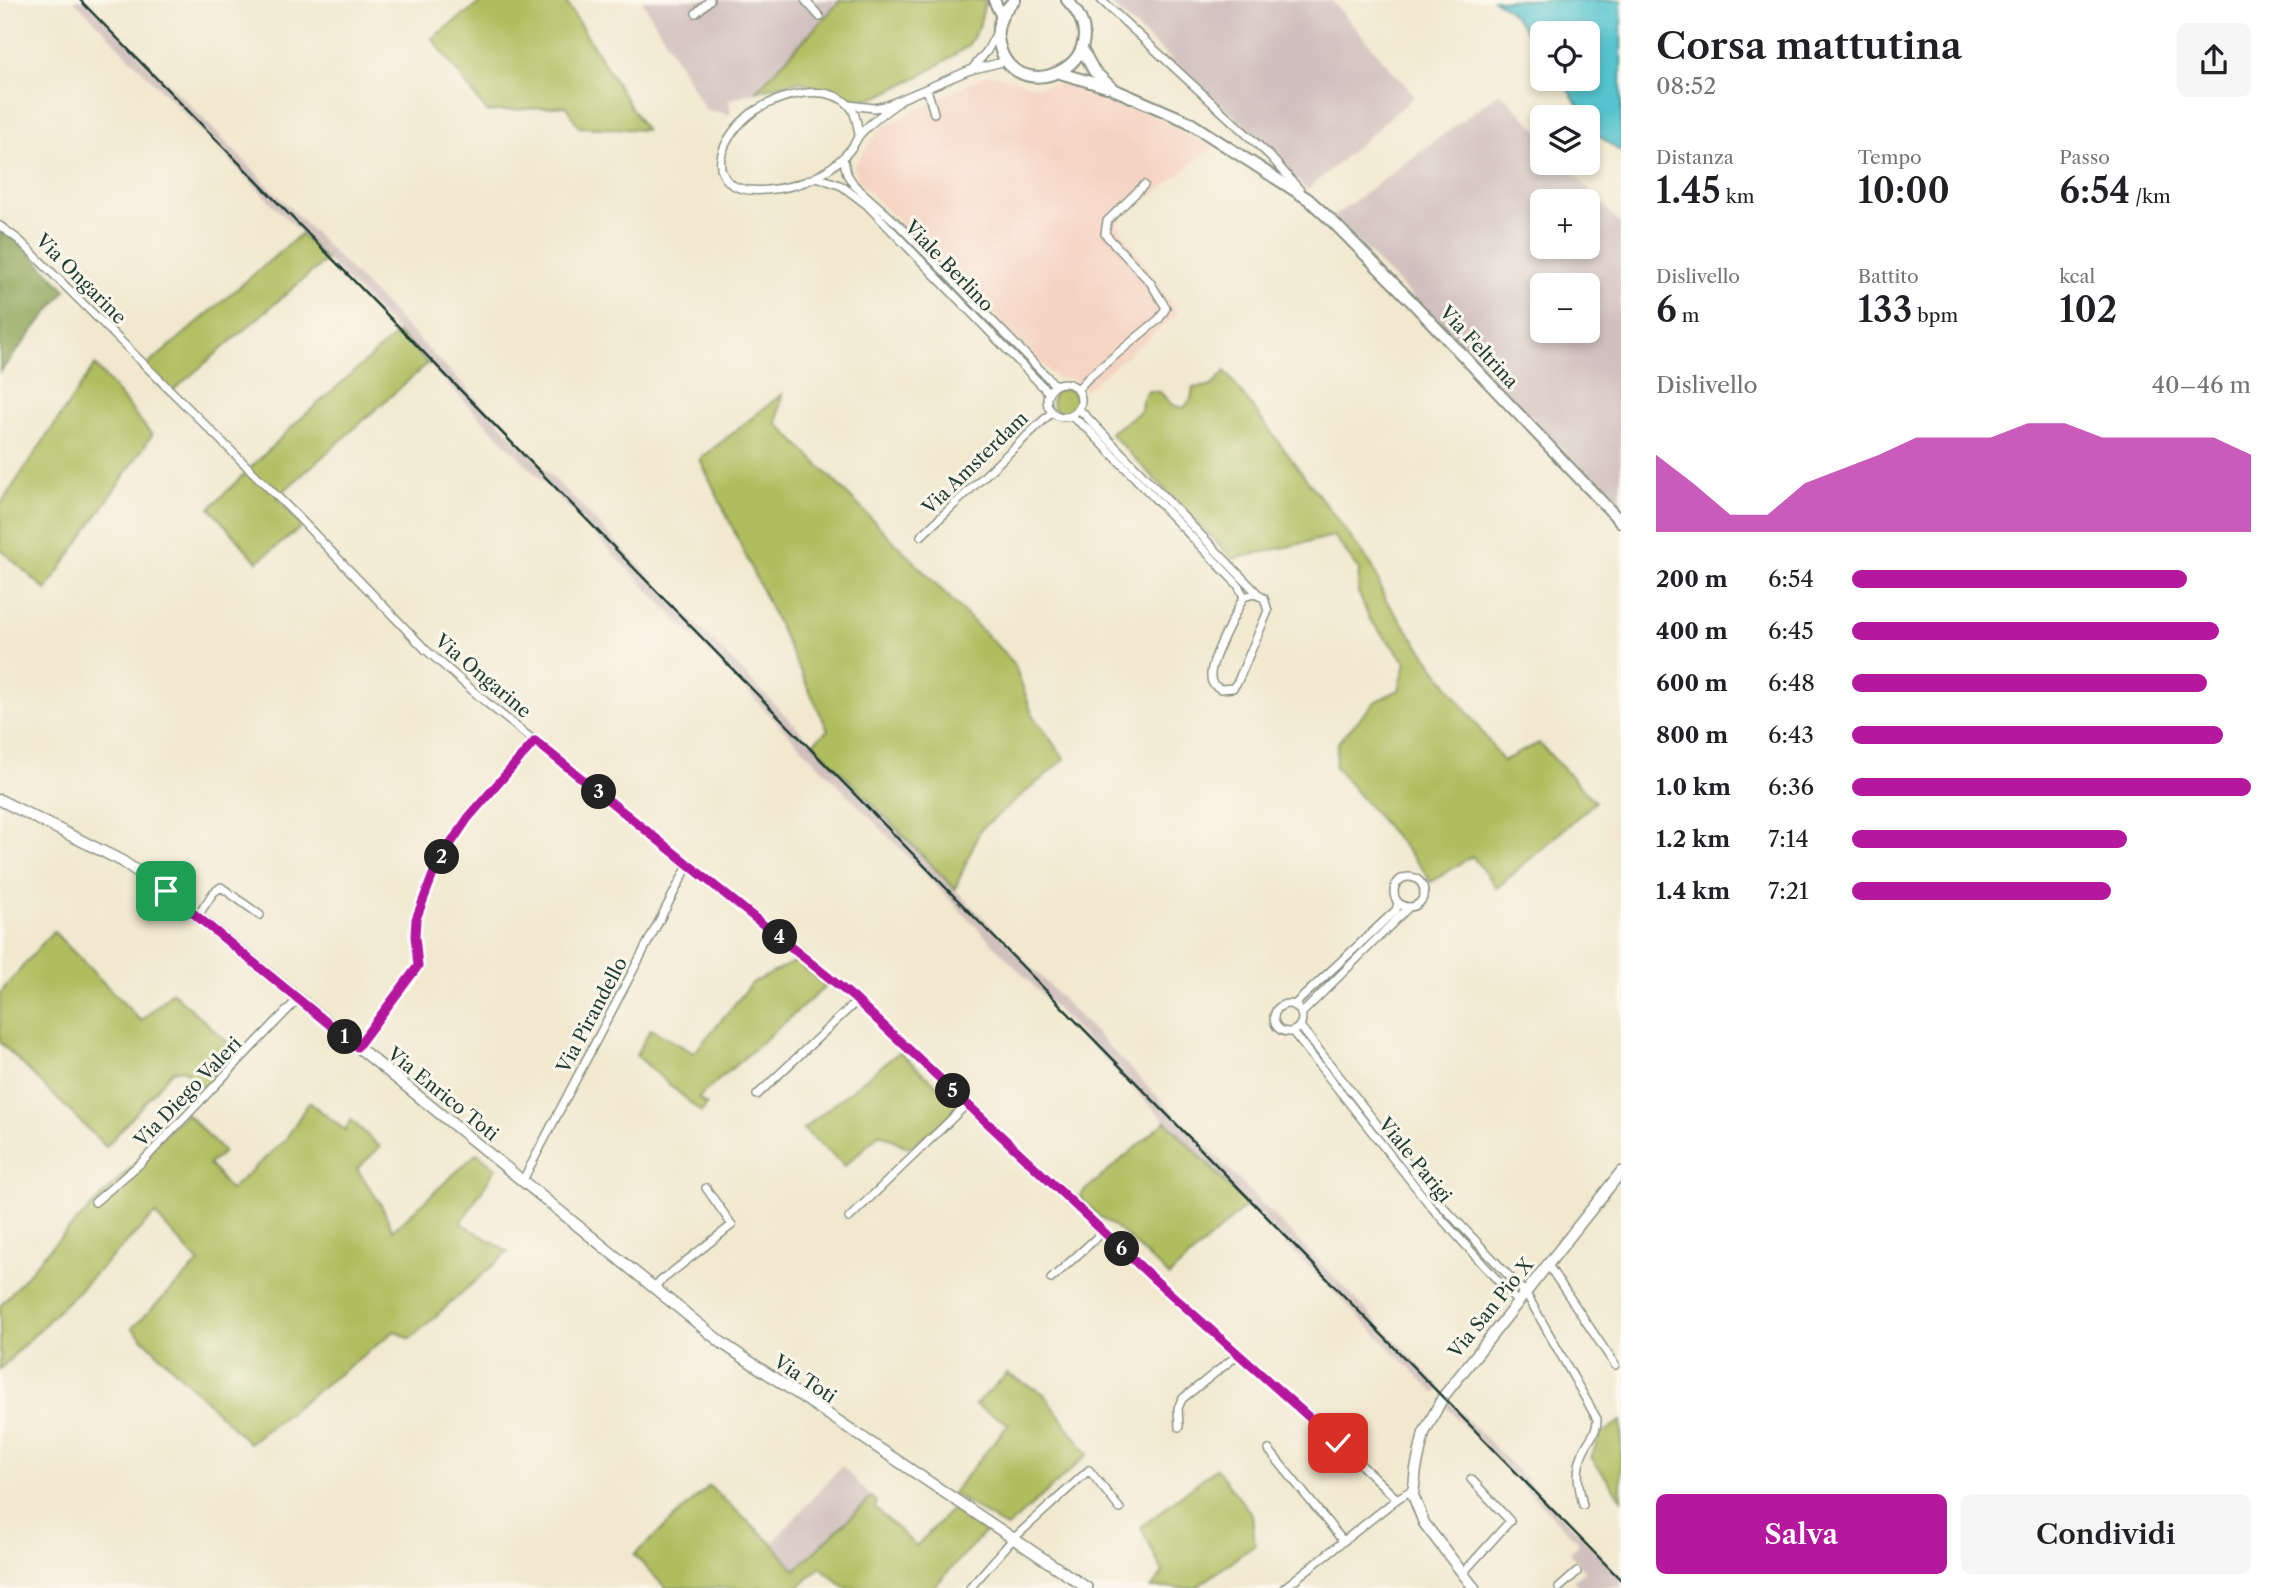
<!DOCTYPE html>
<html lang="it">
<head>
<meta charset="utf-8">
<style>
  body { margin:0; font-family:"Libre Caslon Text",serif; background:#f6f6f6; color:#202124; height:100vh; display:flex; flex-direction:column; font-size:26px; white-space:nowrap }
  * { box-sizing:border-box; margin:0 }
  p { font-size:23px; color:#757577 }
  .icon { flex:none; width:38px; height:38px; fill:none; stroke:currentColor; stroke-width:2; stroke-linecap:round; stroke-linejoin:round }
  .map { position:relative; flex:1; overflow:hidden }
  .details { display:flex; flex-direction:column; background:#fff; width:665px }
  .details>* { flex:none }
  .controls { position:absolute; left:1530px; top:21px; display:grid; gap:14px }
  .controls a { display:grid; place-items:center; width:70px; height:70px; border-radius:10px; background:#fff; box-shadow:0 4px 10px #0003; font-size:35px }
  .pin { position:absolute; display:grid; place-items:center; width:60px; height:60px; color:#fff; margin:-30px; border-radius:14px; box-shadow:0 4px 10px #0006 }
  .km { position:absolute; width:35px; height:35px; margin:-18px; border-radius:50%; background:#222; color:#fff; font-size:19px; line-height:35px; text-align:center }
  .round { display:grid; place-items:center; flex:none; width:74px; height:74px; border-radius:10px; background:#f6f6f6 }
  .summary { display:flex; align-items:center; justify-content:space-between; height:119px; padding:0 35px }
  h1 { font-size:38px; font-weight:600; line-height:52px }
  .figures { display:grid; grid-template-columns:repeat(3,1fr); gap:10px; height:119px; padding:7px 35px }
  .figures div { display:grid; align-content:center }
  .figures b { font-size:35px; font-weight:600 }
  .figures small { font-size:19px; font-weight:400 }
  .figures p { font-size:19px }
  .chart { height:196px; padding:14px 35px }
  .chart p { display:flex; justify-content:space-between }
  .chart svg { width:100%; height:126px; margin-top:7px; fill:#b5179e; opacity:.7 }
  .primary-button { display:flex; gap:14px; margin-top:auto; padding:14px 35px }
  .primary-button a { flex:1; height:80px; border-radius:10px; background:#b5179e; color:#fff; font-size:28px; font-weight:600; line-height:80px; text-align:center }
  .primary-button a+a { background:#f6f6f6; color:#202124 }
  ul { padding:0 35px; list-style:none; font-size:23px }
  li { display:grid; grid-template-columns:112px 84px 1fr; align-items:center; height:52px }
  li i { height:18px; border-radius:9px; background:#b5179e }
  main { display:flex; flex:1; min-height:0 }
  .map>svg:first-child { display:block }
</style>
</head>
<body>
<main>
<div class="map">
<svg width="1621" height="1588" viewBox="0 0 1621 1588">
  <rect width="100%" height="100%" fill="#fbf7ec"/>
  <filter id="ink" filterUnits="userSpaceOnUse"><feTurbulence type="fractalNoise" baseFrequency=".0143" numOctaves="2"/><feDisplacementMap in="SourceGraphic" scale="14" xChannelSelector="R" yChannelSelector="G"/><feConvolveMatrix kernelMatrix="1 2 1 2 8 2 1 2 1" color-interpolation-filters="sRGB"/></filter>
  <filter id="wash" filterUnits="userSpaceOnUse"><feTurbulence type="fractalNoise" baseFrequency=".00686" numOctaves="4" result="noise"/><feDisplacementMap in="SourceGraphic" scale="28" xChannelSelector="R" yChannelSelector="G"/><feGaussianBlur stdDeviation="1.57" result="paint"/><feColorMatrix in="noise" values="0 0 0 0 0 0 0 0 0 0 0 0 0 0 0 0 0 1.4 0 .05"/><feComposite in="paint" operator="in"/></filter>
  <g filter="url(#wash)">
    <rect width="100%" height="100%" fill="#f2e8cf"/>
    <path fill="#f5d3c2" d="M989,74L1007,77L1036,87L1062,83L1083,87L1151,114L1214,147L1117,223L1178,314L1085,390L1073,379L1056,378L857,180L854,165L882,127Z"/>
    <path fill="#d1c0bd" fill-rule="evenodd" d="M74,0H87L1401,1346L1440,1388L1436,1394L1247,1205Z
      M642,0H841L756,91L729,100L731,115L705,109Z
      M1106,0H1331L1415,96L1307,190L1247,128Z
      M1500,92L1542,134V163H1565L1621,225V508L1333,217ZM1542,201H1587V247H1542ZM1542,285H1587V331H1542Z
      M1447,1399L1621,1576V1587L1581,1588L1573,1580L1585,1570L1569,1553L1579,1543L1466,1428L1444,1404Z
      M841,1466L872,1497L795,1570L772,1544Z"/>
    <path fill="#b0bd5f" stroke="#687d4a" stroke-width="2" d="M484,0H565L645,130L579,127L566,106L487,112L432,38Z
      M841,0H984L985,2L979,27L968,46L929,71L880,96L856,101L799,81L756,91Z
      M301,234L326,260L169,394L143,369Z
      M398,333L428,363L277,497L303,526L257,562L210,508L298,421Z
      M95,365L152,435L46,590L0,549V505Z
      M1225,371L1373,567L1385,599L1503,761L1539,743L1595,802L1497,888L1472,856L1431,882L1422,868L1335,767L1338,742L1376,701L1399,690L1406,662L1370,620L1358,592L1359,570L1334,536L1233,559L1110,433L1141,411L1142,400L1148,391L1160,392L1172,405L1184,408L1191,399L1193,388L1212,386Z
      M1052 401a12 12 0 1 1 24 0a12 12 0 1 1-24 0Z
      M782,394L777,423L1014,663L1033,716L1065,759L980,830L955,889L813,743L828,730L700,459Z
      M53,931L141,1021L172,992L242,1055L208,1091L183,1069L172,1071L106,1147L0,1042V993Z
      M796,961L825,987L698,1098L707,1105L701,1112L636,1055L651,1029L694,1053L752,983Z
      M899,1052L962,1107L909,1148L880,1133L845,1166L803,1129Z
      M309,1102L345,1130L351,1120L380,1147L357,1169L380,1203L393,1230L477,1153L496,1168L461,1223L508,1252L410,1339L395,1331L249,1443L132,1328L199,1263L155,1214L0,1369V1306L51,1247L186,1113L224,1152L209,1164L230,1190L285,1140Z
      M1166,1121L1247,1205L1169,1276L1124,1234L1094,1212L1079,1196Z
      M1007,1374L1043,1393L1088,1454L1007,1528L952,1493L1009,1424L975,1405Z
      M1621,1421V1499L1591,1457L1600,1435Z
      M1216,1468L1252,1515L1255,1544L1196,1588H1151L1163,1573L1141,1527Z
      M709,1486L772,1543L795,1570L872,1497L877,1502L875,1508L916,1546L952,1509L986,1531L933,1588H845L820,1567L798,1588H666L634,1555Z"/>
    <path fill="#8ca456" stroke="#567045" stroke-width="2" d="M0,223L66,290L0,372Z"/>
    <path fill="#57c4ce" stroke="#3b8081" stroke-width="2" d="M1494,0H1621V152L1594,132L1562,79H1587V33H1542V49L1507,8Z"/>
  </g>
  <g filter="url(#ink)">
    <g fill="none" stroke-linecap="round" stroke-linejoin="round">
      <defs>
        <path id="street" d="M805,0L820,17
          M1101,0L1270,156L1300,190
          M696,13L710,0
          M971,70L987,51L996,34
          M927,89L934,113
          M849,105L874,108L885,106L970,70L1007,61
          M859,134C857,125 856,112 849,105C826,82 782,95 758,109C738,120 704,161 730,183C746,197 789,188 807,181C823,175 843,160 853,146C856,141 858,136 862,132C873,121 886,111 899,102
          M843,157L847,174L854,185L900,226L1055,385
          M817,177L842,186L867,205L1048,392
          M0,226L19,240L301,520L426,650L487,703L853,997L1155,1280L1338,1443L1397,1499L1413,1489
          M1047 400a17 17 0 1 1 34 0a17 17 0 1 1-34 0Z
          M1078,389L1088,378L1159,319L1166,308L1150,282L1105,234L1107,221L1144,185
          M1079,409L1260,596
          M1071,416L1088,429L1238,585L1244,597
          M921,536L1052,412
          M1254,594L1264,598L1268,611L1238,681L1233,688L1221,689C1215,686 1211,684 1211,677C1209,662 1234,617 1241,602L1244,597Z
          M1394 892a15 15 0 1 1 30 0a15 15 0 1 1-30 0Z
          M197,917L213,893L221,887L260,915
          M1274 1018a14 14 0 1 1 28 0a14 14 0 1 1-28 0Z
          M1294,1005L1396,910L1398,903
          M1301,1014L1409,907
          M1300,1026L1434,1197L1526,1294L1531,1302L1597,1419C1598,1433 1586,1442 1582,1455C1575,1472 1579,1488 1583,1505
          M1292,1031L1433,1209L1518,1303
          M357,1047L418,966L415,936L416,919L437,864L468,818L535,741
          M757,1095L857,1001
          M522,1182L689,864
          M95,1202L142,1162L298,999
          M849,1218L967,1104
          M1548,1265L1615,1365
          M1051,1279L1104,1231
          M653,1287L732,1225L706,1188
          M1179,1427L1178,1408L1182,1399L1239,1354
          M1269,1450L1343,1541
          M1463,1573L1510,1521L1471,1479
          M970,1588L1013,1539L1089,1470L1120,1509
          M1284,1588L1397,1499
          M1559,1588L1577,1572"/>
        <path id="secondary" d="M0,800L122,861L166,891L722,1343L1087,1588
          M1474,1588L1424,1523L1413,1495L1416,1469L1424,1433L1443,1397L1621,1172"/>
        <path id="primary" d="M994,0L1001,15
          M1015,0C1004,9 996,24 998,38C1009,116 1127,62 1067,0
          M1082,49L1094,71L1113,89L1187,121L1308,199L1333,222L1411,301L1621,522
          M1060,73L1107,87"/>
      </defs>
      <use href="#street" stroke="#889282" stroke-width="10"/>
      <use href="#secondary" stroke="#889282" stroke-width="13"/>
      <use href="#primary" stroke="#889282" stroke-width="14"/>
      <use href="#street" stroke="#fff" stroke-width="7"/>
      <use href="#secondary" stroke="#fff" stroke-width="10"/>
      <use href="#primary" stroke="#fff" stroke-width="10"/>
      <path stroke="#1f3d34" stroke-width="2.5" d="M80,0L1621,1580"/>
    </g>
  </g>
  <g fill="none" stroke-linecap="round" stroke-linejoin="round" filter="url(#ink)">
    <defs>
      <path id="route" d="M166,891L357,1047L418,966L415,936L416,919L437,864L468,818L535,741L853,997L1155,1280L1338,1443"/>
    </defs>
    <use href="#route" stroke="#fff" stroke-width="14"/>
    <use href="#route" stroke="#b5179e" stroke-width="9"/>
  </g>
  <g text-anchor="middle" dominant-baseline="central" stroke-width="6" stroke-linejoin="round" paint-order="stroke">
    <g font-size="19" fill="#1f3d34" stroke="#fbf7ec">
      <text transform="translate(949 266) rotate(46)">Viale Berlino</text>
      <text transform="translate(81 279) rotate(45)">Via Ongarine</text>
      <text transform="translate(1479 347) rotate(47)">Via Feltrina</text>
      <text transform="translate(975 463) rotate(-44)">Via Amsterdam</text>
      <text transform="translate(483 676) rotate(40)">Via Ongarine</text>
      <text transform="translate(592 1015) rotate(-62)">Via Pirandello</text>
      <text transform="translate(188 1092) rotate(-46)">Via Diego Valeri</text>
      <text transform="translate(443 1094) rotate(39)">Via Enrico Toti</text>
      <text transform="translate(1415 1160) rotate(51)">Viale Parigi</text>
      <text transform="translate(1491 1308) rotate(-51)">Via San Pio X</text>
      <text transform="translate(805 1379) rotate(34)">Via Toti</text>
    </g>
  </g>
</svg>
<div class="controls">
<a><svg class="icon" aria-label="locate" viewBox="0 0 24 24"><circle cx="12" cy="12" r="6"/><path d="M12 2v4M12 18v4M2 12h4M18 12h4"/></svg></a>
<a><svg class="icon" aria-label="layers" viewBox="0 0 24 24"><path d="M12 4l9 5-9 5-9-5zM3 14l9 5 9-5"/></svg></a>
<a>+</a>
<a>−</a>
</div>
<div class="pin" style="left:166px;top:891px;background:#1e9e55"><svg class="icon" aria-label="arrive" viewBox="0 0 24 24"><path d="M6 21V4h12l-3 4 3 4H6"/></svg></div>
<div class="pin" style="left:1338px;top:1443px;background:#d93025"><svg class="icon" aria-label="check" viewBox="0 0 24 24"><path d="M5 12l5 5 9-10"/></svg></div>
<b class="km" style="left:345px;top:1037px">1</b>
<b class="km" style="left:442px;top:857px">2</b>
<b class="km" style="left:599px;top:792px">3</b>
<b class="km" style="left:780px;top:937px">4</b>
<b class="km" style="left:953px;top:1091px">5</b>
<b class="km" style="left:1122px;top:1249px">6</b>
</div>
<section class="details">
<div class="summary"><div><h1>Corsa mattutina</h1><p>08:52</p></div><a class="round"><svg class="icon" aria-label="share" viewBox="0 0 24 24"><path d="M12 15V3M7 8l5-5 5 5M5 13v7h14v-7"/></svg></a></div>
<div class="figures">
<div><p>Distanza</p><b>1.45<small> km</small></b></div>
<div><p>Tempo</p><b>10:00</b></div>
<div><p>Passo</p><b>6:54<small> /km</small></b></div>
</div>
<div class="figures">
<div><p>Dislivello</p><b>6<small> m</small></b></div>
<div><p>Battito</p><b>133<small> bpm</small></b></div>
<div><p>kcal</p><b>102</b></div>
</div>
<div class="chart"><p><span>Dislivello</span>40–46 m</p>
<svg viewBox="0 0 160 44" preserveAspectRatio="none"><path d="M0 44V17L10 27L20 38L30 38L40 27L50 22L60 17L70 11L80 11L90 11L100 6L110 6L120 11L130 11L140 11L150 11L160 17V44z"/></svg>
</div>
<ul>
<li><b>200 m</b>6:54<i style="width:84%"></i></li>
<li><b>400 m</b>6:45<i style="width:92%"></i></li>
<li><b>600 m</b>6:48<i style="width:89%"></i></li>
<li><b>800 m</b>6:43<i style="width:93%"></i></li>
<li><b>1.0 km</b>6:36<i style="width:100%"></i></li>
<li><b>1.2 km</b>7:14<i style="width:69%"></i></li>
<li><b>1.4 km</b>7:21<i style="width:65%"></i></li>
</ul>
<div class="primary-button"><a>Salva</a><a>Condividi</a></div>
</section>
</main>
</body>
</html>
